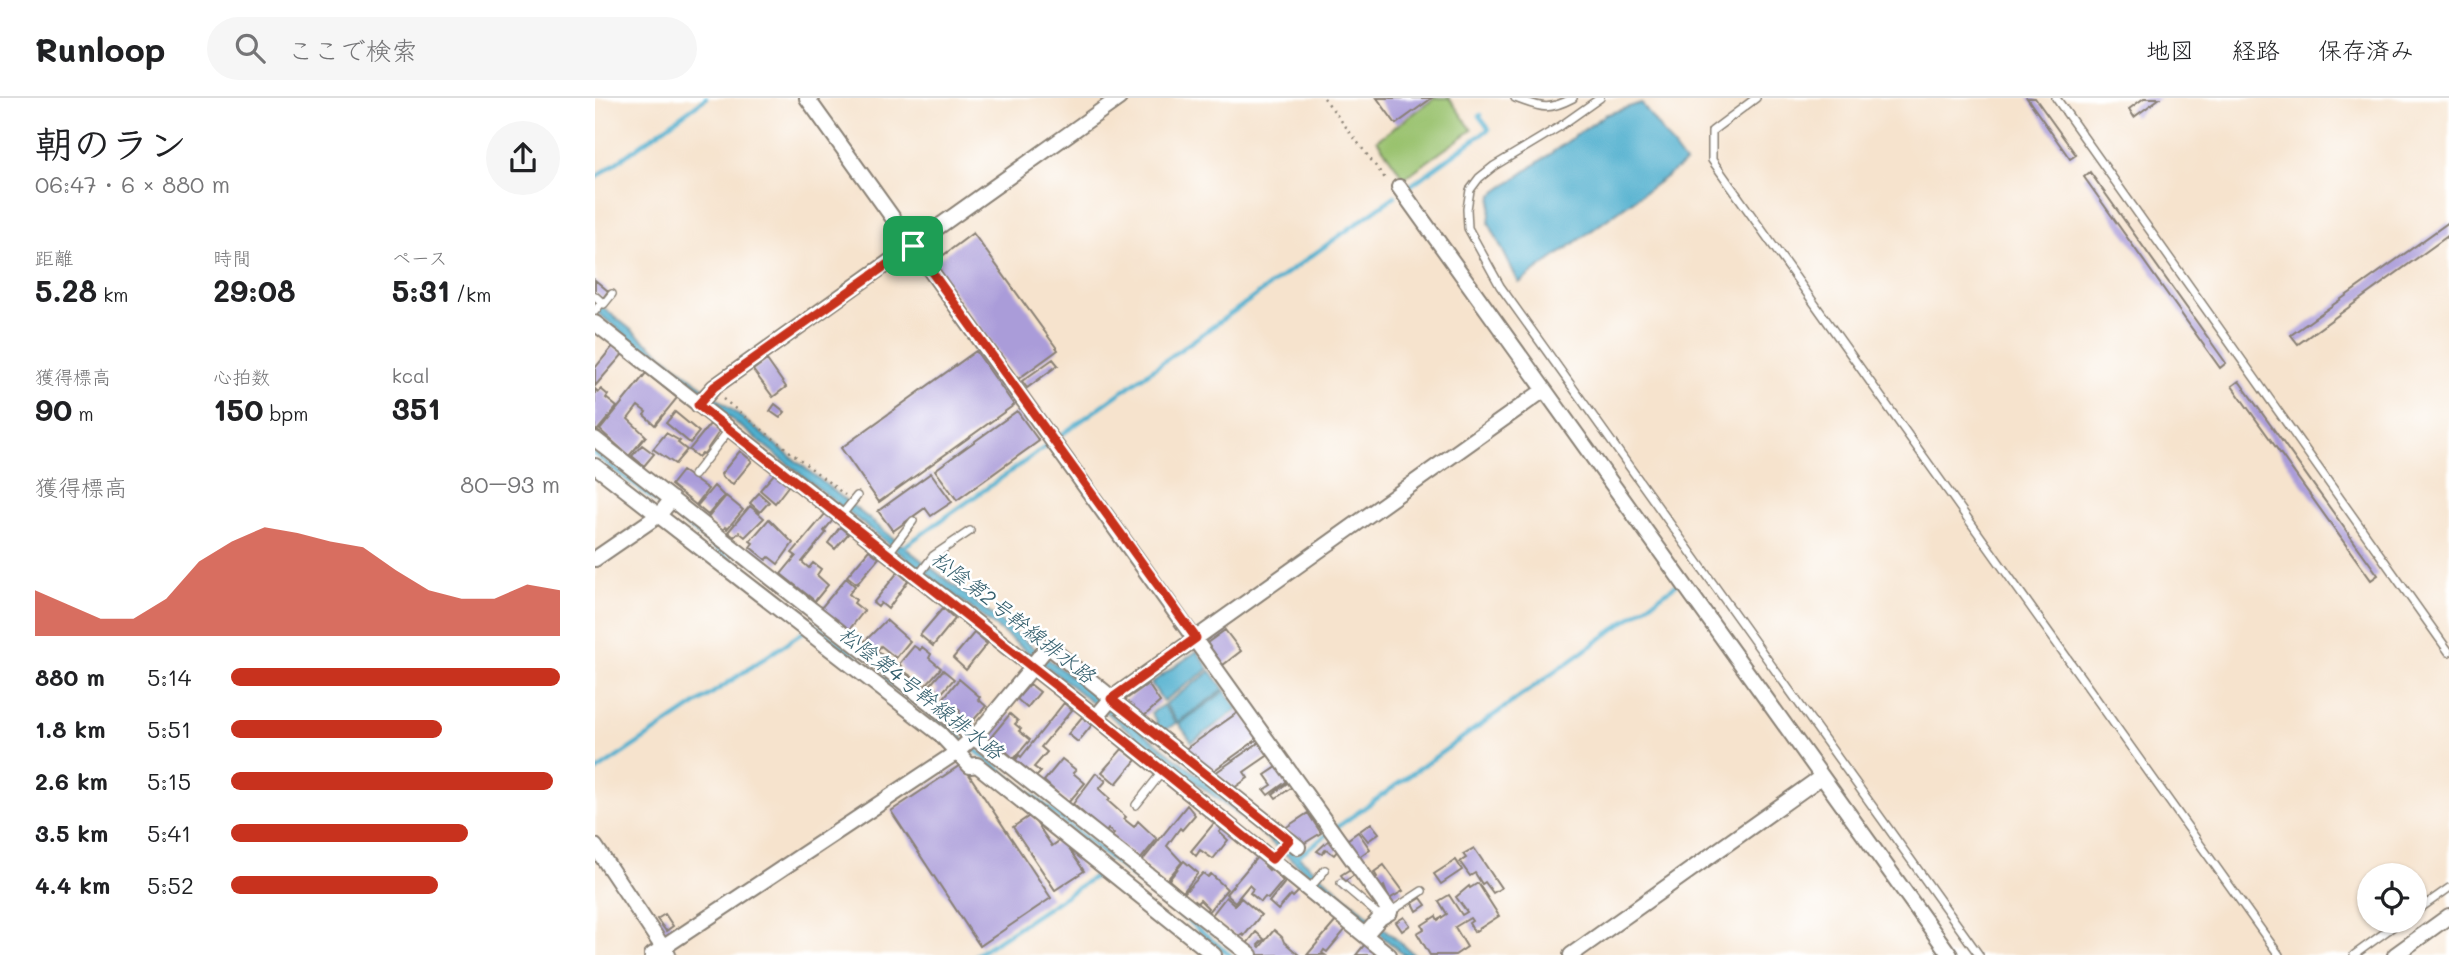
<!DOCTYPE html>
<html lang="ja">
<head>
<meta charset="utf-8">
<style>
  body { margin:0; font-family:Mali,"Klee One",sans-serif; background:#f6f6f6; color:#202124; height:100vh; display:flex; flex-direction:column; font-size:26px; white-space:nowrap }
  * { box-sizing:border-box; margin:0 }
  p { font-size:23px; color:#757577 }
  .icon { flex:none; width:38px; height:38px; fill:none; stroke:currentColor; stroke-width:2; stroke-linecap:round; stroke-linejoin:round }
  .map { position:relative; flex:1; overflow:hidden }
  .drawer { display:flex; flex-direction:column; background:#fff; width:595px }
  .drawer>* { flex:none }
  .controls { position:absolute; left:1762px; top:765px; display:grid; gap:14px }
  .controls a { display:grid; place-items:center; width:70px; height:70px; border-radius:50%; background:#fff; box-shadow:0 2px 5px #0004; font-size:35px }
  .pin { position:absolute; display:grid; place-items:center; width:60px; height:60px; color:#fff; margin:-30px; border-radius:14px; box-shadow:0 4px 10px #0006 }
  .round { display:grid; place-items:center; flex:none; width:74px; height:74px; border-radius:37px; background:#f6f6f6 }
  .summary { display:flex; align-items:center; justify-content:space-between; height:119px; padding:0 35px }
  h1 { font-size:38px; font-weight:700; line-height:52px }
  .metrics { display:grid; grid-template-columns:repeat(3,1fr); gap:10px; height:119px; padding:7px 35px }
  .metrics div { display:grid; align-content:center }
  .metrics b { font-size:30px; font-weight:700 }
  .metrics small { font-size:19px; font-weight:400 }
  .metrics p { font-size:19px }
  .chart { height:196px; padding:14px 35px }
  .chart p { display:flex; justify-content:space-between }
  .chart svg { width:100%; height:126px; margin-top:7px; fill:#c8321e; opacity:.7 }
  ul { padding:0 35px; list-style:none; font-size:23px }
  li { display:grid; grid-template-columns:112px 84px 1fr; align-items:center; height:52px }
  li i { height:18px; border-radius:9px; background:#c8321e }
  header { display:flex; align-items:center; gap:42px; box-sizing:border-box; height:98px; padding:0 35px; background:#fff; border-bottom:2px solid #e0e0e0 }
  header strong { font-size:33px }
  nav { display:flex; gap:38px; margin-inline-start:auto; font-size:24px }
  .search { width:490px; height:63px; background:#f6f6f6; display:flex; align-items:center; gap:18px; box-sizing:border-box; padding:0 24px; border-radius:38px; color:#757577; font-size:26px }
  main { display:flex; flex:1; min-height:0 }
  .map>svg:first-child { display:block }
</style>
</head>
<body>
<header>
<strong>Runloop</strong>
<div class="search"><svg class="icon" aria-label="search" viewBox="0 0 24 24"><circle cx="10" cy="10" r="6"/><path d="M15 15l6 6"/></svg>ここで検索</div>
<nav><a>地図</a><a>経路</a><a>保存済み</a></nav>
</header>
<main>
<section class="drawer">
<div class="summary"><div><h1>朝のラン</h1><p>06:47 · 6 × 880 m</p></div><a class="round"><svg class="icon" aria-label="share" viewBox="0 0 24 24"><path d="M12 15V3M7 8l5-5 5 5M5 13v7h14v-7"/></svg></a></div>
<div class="metrics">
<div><p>距離</p><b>5.28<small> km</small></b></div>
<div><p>時間</p><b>29:08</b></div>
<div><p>ペース</p><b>5:31<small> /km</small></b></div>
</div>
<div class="metrics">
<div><p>獲得標高</p><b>90<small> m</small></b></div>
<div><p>心拍数</p><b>150<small> bpm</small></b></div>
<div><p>kcal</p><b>351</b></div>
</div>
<div class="chart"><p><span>獲得標高</span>80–93 m</p>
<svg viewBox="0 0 160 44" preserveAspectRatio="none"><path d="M0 44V28L10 33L20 38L30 38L40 31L50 18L60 11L70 6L80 8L90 11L100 13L110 21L120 28L130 31L140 31L150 26L160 28V44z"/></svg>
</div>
<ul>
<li><b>880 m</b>5:14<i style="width:100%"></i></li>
<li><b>1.8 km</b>5:51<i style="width:64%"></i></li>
<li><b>2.6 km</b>5:15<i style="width:98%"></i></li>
<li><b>3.5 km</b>5:41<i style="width:72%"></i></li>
<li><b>4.4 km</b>5:52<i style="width:63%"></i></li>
</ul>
</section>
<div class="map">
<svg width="1854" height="857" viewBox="0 0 1854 857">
  <rect width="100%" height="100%" fill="#fff"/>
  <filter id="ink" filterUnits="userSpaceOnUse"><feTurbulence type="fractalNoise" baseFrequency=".0143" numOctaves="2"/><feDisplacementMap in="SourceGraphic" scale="14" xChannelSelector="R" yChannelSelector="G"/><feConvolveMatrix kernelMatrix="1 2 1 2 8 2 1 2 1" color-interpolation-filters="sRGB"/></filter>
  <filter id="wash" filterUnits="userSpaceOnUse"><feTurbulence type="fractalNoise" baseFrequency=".00686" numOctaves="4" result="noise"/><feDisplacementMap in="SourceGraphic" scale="28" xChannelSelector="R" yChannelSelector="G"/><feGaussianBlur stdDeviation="1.57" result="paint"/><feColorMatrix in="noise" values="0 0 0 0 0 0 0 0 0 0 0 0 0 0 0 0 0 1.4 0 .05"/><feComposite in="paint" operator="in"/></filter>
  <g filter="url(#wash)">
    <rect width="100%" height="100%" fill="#f6e3cd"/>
    <path fill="#9ac26e" stroke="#5b6f45" stroke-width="2" d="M840,0H854L877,32L809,80L782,42Z"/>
    <path fill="#50afce" stroke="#366675" stroke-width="2" d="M1046,5L1090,65L924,185L894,125L897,97L1010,17Z
      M0,203L312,451L662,723L820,857H809L657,728L301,452L0,213Z
      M602,553L614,571L568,603L556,585Z
      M616,573L629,591L583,624L570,606Z
      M630,593L643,611L597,644L584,626Z
      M568,607L581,625L569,633L560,627L562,624L556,615Z"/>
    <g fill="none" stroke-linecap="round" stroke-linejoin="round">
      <path stroke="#50afce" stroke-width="4.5" d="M0,80L111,0
        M812,90L894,31L884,18L886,17
        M462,340L800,98
        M0,356L358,634L635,857
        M307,450L453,347
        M0,674L207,535
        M741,730L1081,487
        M700,760L733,736
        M381,857L508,773"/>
    </g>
    <g id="blocks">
      <path fill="#aa9cd9" d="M782,0H837L801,26Z
        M1432,0H1440L1481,57L1475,61Z
        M1549,0H1565L1539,19L1534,11Z
        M1495,74L1631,265L1625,270L1489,79Z
        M1854,124V137L1703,246L1696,237Z
        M378,135L463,252L423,281L338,165Z
        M0,182L13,193L8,200L0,194Z
        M18,248L28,256L0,288V270Z
        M381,253L419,307L284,404L246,350Z
        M458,261L463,267L432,290L427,283Z
        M172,262L191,289L178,299L158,272Z
        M51,275L82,300L60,327L49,317L51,314L43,308L33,321L51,338L34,358L5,332Z
        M1644,283L1783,477L1776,482L1637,288Z
        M0,291L3,294L6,291L13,297L11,300L22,309L2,333L0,331Z
        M180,306L190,314L185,320L175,313Z
        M422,313L444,343L362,402L340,372Z
        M80,314L104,334L95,345L71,325Z
        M115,326L124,334L109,356L107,355L103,359L94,352Z
        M71,335L85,343L83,345L92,352L80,366L58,351Z
        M47,347L59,356L49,368L37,358Z
        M145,353L157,363L138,386L127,379L126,376Z
        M87,373L113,391L101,407L76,387Z
        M180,375L194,387L180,405L165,392Z
        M336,375L357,404L336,418L330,410L298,433L283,413Z
        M119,388L129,398L113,417L102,408Z
        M164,395L174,404L165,414L155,405Z
        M131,398L148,412L132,431L130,429L127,434L112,421Z
        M155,408L169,420L150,439L144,434L139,439L133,434Z
        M230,416L238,422L229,433L231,435L207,464L214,470L218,465L226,471L222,477L233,487L220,503L186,476L201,458L197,455Z
        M174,421L198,445L183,466L174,459L171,462L155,449L158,445L155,443Z
        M245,429L253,436L240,451L233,445Z
        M274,452L284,460L262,486L252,478Z
        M303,474L313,483L293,511L286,505L283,509L278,505Z
        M251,480L260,488L254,496L261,502L259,505L269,513L253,533L226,510Z
        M348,510L360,521L338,548L325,537Z
        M291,522L315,543L301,560L286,548L282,553L270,543Z
        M630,532L646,553L628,567L612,545Z
        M379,535L392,546L371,572L358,560Z
        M319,548L325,552L327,549L336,556L334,560L346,570L330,588L306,571L307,569L304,566Z
        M348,572L359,581L343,599L340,596L343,592L336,586Z
        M364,581L385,599L383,601L391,608L376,625L364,615L365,613L361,609L358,613L346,603Z
        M435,586L445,594L432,610L422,601Z
        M553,586L565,604L548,619L547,616L544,619L530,602Z
        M469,605L477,612L446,649L452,654L439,669L446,674L441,679L421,662L424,657L426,659Z
        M645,613L664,640L618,673L589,652Z
        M415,616L423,623L420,626L426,631L424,633L435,642L419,661L396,639Z
        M487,619L497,627L483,644L473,636Z
        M666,643L675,656L649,674L653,680L639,690L620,675Z
        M527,651L541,662L521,686L507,674Z
        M467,661L481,672L478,675L490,685L473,705L449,683Z
        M367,666L456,800L385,848L296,713Z
        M685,667L695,681L673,697L669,692L677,687L670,677Z
        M501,675L511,683L504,691L515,701L513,703L531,719L529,721L539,729L543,723L562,741L545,762L516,739L519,736L513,731L511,735L478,706Z
        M695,683L699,688L681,700L678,696Z
        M592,707L600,717L587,732L585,730L572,748L587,764L571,783L547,763Z
        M713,715L726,735L708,746L690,730Z
        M436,717L457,748L467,741L489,773L460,792L418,729Z
        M619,725L627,731L624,734L633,742L618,761L605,752L601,758L596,753Z
        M776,725L784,735L773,743L765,733Z
        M763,734L775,751L764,759L752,742Z
        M733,743L744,751L739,757L731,751L727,756L722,753Z
        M879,750L906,790L898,795L890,784L887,786L880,775L875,778L865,764L871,760L868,756Z
        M663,758L672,765L670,768L674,772L676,770L688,783L673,801L670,799L666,804L655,795L658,791L654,787L640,804L631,796Z
        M861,762L867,772L846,786L839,776Z
        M589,763L603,775L588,794L574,782Z
        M789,767L808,793L794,801L789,788L785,791L779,781L782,779L779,774Z
        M757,770L761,776L750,783L746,777Z
        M608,775L613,779L616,776L632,791L613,814L611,813L613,810L605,802L601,806L588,796Z
        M691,783L704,793L698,799L696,797L683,812L674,804Z
        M883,785L904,818L879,834L874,825L877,823L875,820L860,829L872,849L860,857H835L822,835L829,831L827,827L841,818L843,822L852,816L844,803L854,797L867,817L872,814L861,799L874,788L875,790Z
        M631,799L640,807L646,800L666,817L649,838L647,836L644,840L617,817Z
        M826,800L831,807L822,813L818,805Z
        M70,816L78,828L71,833L62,821Z
        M809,819L815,827L807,833L801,824Z
        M741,823L751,831L732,854L729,852L727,855L730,857H712Z
        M679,832L687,839L689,844L704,857H663L651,847L661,834L669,841L663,847L665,849Z
        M770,846L780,854L779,857H761Z"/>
    </g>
  </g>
  <g filter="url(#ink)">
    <use href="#blocks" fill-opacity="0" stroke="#898074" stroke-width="2"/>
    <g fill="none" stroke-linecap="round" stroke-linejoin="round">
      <defs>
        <path id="lane" d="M920,0C946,9 951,14 978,0
          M1005,0L964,29L899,68L884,80L875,92L872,111L873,130L905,188L1384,857
          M1161,0L1117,33V62L1684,857
          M1461,0L1854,554
          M0,198L9,206L17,196
          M0,213L7,204
          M99,377L134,332
          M245,419L262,398
          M293,456L318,423
          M322,479L338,458L375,433
          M541,707L568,673
          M746,785L786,819
          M714,791L730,772
          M795,814L827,793
          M1820,814L1854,790
          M1759,857L1807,822"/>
        <path id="street" d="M212,0L795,814L785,820L770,837
          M804,89L1355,857
          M0,225L501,619L794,857
          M103,307L119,289L524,0
          M0,341L655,857
          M0,368L345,636L375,668L382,667L619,857
          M0,461L64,417L77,401
          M436,569L453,548L517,600
          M516,601L703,749
          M501,619L517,600L949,292
          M0,748L73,857
          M57,857L362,654L383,635L437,570
          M976,857L1226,679
          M1800,857L1854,818"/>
      </defs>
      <use href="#lane" stroke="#898074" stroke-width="10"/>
      <use href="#street" stroke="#898074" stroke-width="18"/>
      <path stroke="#898074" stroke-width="2.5" stroke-dasharray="2 5" stroke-linecap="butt" d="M729,0L792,83
        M128,301L250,397"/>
      <use href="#lane" stroke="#fff" stroke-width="7"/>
      <use href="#street" stroke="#fff" stroke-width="14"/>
    </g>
  </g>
  <g fill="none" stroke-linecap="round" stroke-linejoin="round" filter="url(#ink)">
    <defs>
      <path id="route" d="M318,148L601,540L516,601L694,742L677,761L501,619L103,307L119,289Z"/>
    </defs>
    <use href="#route" stroke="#fff" stroke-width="14"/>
    <use href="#route" stroke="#c8321e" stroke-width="9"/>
  </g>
  <g text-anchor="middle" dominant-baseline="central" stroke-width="5" stroke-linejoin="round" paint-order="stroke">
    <g font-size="21" font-style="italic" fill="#335e6c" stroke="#fff">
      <text transform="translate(419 518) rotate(38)">松陰第2号幹線排水路</text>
      <text transform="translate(327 594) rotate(38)">松陰第4号幹線排水路</text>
    </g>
  </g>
</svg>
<div class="controls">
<a><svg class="icon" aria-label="locate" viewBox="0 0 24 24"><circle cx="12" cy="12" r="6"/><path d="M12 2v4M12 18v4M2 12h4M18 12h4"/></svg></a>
</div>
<div class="pin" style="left:318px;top:148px;background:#1e9e55"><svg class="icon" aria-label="arrive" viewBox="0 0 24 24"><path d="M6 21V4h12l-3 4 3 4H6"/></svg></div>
</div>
</main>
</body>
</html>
